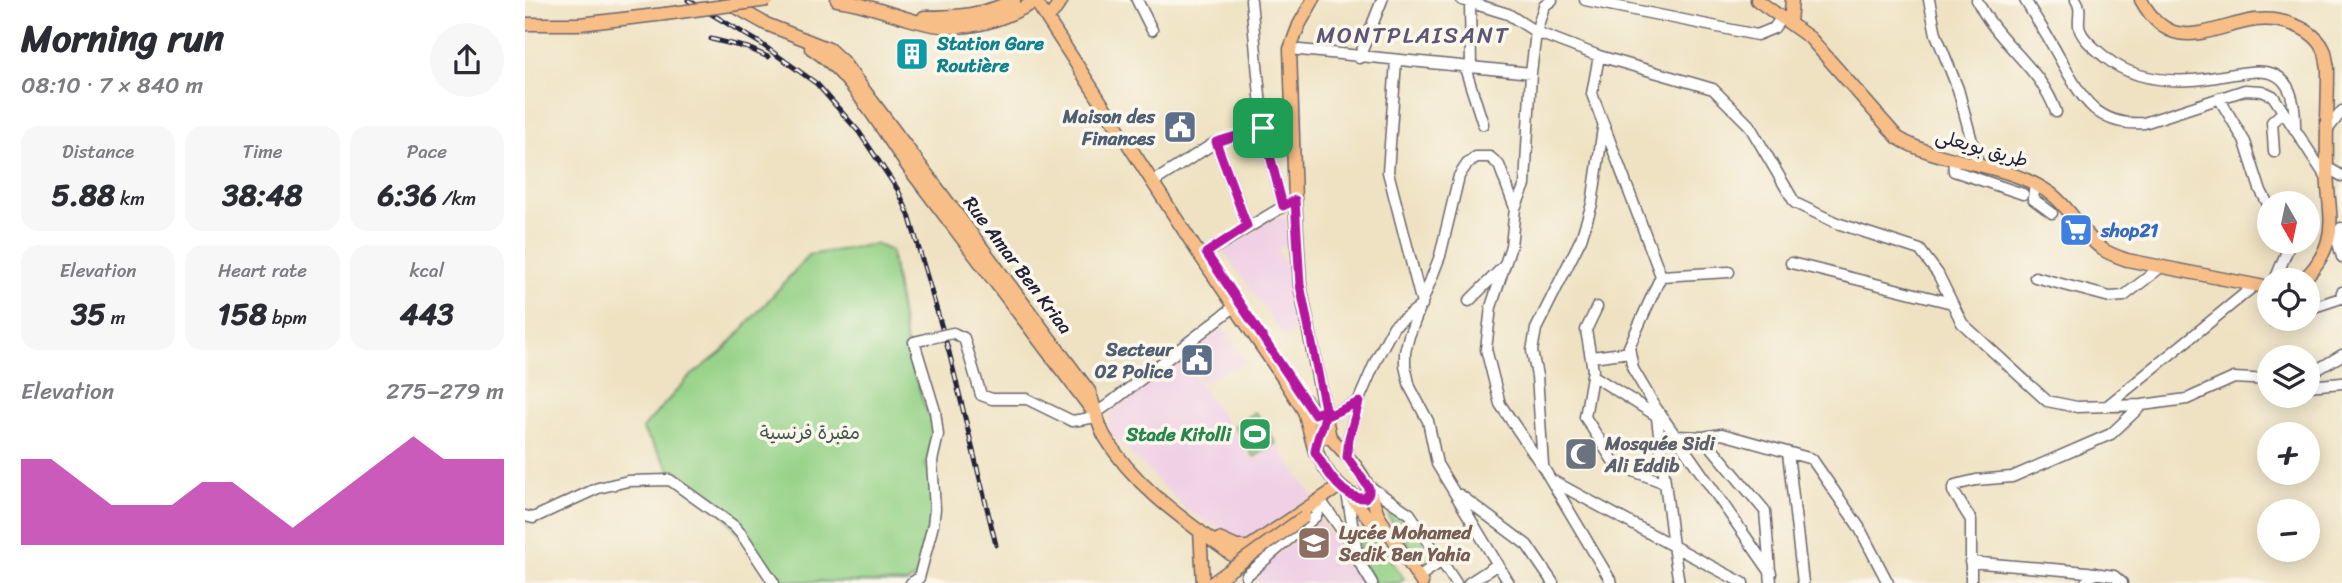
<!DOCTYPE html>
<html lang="en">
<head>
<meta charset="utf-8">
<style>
  body { margin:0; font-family:Sriracha,"Playpen Sans Arabic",sans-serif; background:#f7f7f7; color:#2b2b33; height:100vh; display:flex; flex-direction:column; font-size:26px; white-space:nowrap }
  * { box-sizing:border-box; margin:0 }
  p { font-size:23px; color:#7c7c81 }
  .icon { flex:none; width:38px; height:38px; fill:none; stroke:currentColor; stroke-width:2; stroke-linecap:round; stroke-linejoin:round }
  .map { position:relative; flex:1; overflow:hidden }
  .drawer { display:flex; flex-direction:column; background:#fff; width:525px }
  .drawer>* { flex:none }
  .needle { width:46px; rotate:171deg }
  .fabs { position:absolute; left:1732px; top:191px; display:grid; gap:14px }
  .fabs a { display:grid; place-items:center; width:63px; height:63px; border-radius:50%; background:#fff; box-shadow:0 4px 18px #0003; font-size:35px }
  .pin { position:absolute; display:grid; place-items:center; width:60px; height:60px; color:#fff; margin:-30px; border-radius:14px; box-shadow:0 4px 10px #0006 }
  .round { display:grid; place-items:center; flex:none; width:74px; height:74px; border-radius:37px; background:#f7f7f7 }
  .overview { display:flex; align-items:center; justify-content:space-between; height:119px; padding:0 21px }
  h1 { font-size:38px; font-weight:700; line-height:52px }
  .stats { display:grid; grid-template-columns:repeat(3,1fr); gap:10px; height:119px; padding:7px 21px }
  .stats div { display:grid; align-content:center; border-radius:18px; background:#f7f7f7; text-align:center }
  .stats b { font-size:30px; font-weight:700 }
  .stats small { font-size:19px; font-weight:400 }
  .stats p { font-size:19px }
  .chart { height:196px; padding:14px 21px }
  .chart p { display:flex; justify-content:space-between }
  .chart svg { width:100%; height:126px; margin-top:7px; fill:#b5179e; opacity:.7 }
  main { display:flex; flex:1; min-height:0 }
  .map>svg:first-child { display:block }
</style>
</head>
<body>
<main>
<section class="drawer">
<div class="overview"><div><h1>Morning run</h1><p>08:10 · 7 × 840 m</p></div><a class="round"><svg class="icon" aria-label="share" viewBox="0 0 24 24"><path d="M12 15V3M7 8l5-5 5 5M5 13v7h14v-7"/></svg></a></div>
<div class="stats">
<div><p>Distance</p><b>5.88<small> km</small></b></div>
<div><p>Time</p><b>38:48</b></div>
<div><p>Pace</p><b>6:36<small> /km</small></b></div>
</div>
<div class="stats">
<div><p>Elevation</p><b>35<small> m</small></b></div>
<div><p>Heart rate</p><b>158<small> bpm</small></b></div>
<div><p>kcal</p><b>443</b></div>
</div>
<div class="chart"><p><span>Elevation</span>275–279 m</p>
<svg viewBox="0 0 160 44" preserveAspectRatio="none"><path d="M0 44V14L10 14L20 22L30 30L40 30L50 30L60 22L70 22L80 30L90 38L100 30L110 22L120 14L130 6L140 14L150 14L160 14V44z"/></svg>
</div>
</section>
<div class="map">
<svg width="1817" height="583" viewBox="0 0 1817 583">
  <rect width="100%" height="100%" fill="#fbf7ec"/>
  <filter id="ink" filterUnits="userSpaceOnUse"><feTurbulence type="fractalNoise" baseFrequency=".0143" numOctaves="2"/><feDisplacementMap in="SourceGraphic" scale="14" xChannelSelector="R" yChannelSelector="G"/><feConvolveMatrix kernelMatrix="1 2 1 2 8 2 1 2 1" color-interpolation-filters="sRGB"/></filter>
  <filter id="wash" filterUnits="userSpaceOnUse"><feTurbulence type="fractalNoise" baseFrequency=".00686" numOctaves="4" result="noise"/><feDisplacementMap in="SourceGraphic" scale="28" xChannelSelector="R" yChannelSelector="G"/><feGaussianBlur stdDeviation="1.57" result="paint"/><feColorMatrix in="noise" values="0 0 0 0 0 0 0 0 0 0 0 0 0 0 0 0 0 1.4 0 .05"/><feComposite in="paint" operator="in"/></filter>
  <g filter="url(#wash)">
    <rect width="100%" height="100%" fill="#efe2c2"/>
    <path fill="#f0d0e5" d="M753,216L762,220L765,243L752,250L762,266L776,327L759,337L697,249Z
      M698,328L721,362L677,382L671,373L684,365L673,347Z
      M658,360L728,460L753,444L788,497L719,542L663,511L583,431L586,413Z
      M794,520L827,565L836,571L844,583H735L729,574Z"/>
    <path fill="#96d287" stroke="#5c7a61" stroke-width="2" d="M351,244L366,251L382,350L400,407L409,425L404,452L406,456L400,464C419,492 400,545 392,576L382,583L252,581L198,513L151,478L117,429L162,379L198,351L284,255Z
      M730,412L751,443L729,457L709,426Z
      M870,507L883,514L911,558L899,566L864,518V512Z
      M844,528L879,579L874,583H850L835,560L833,534Z"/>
  </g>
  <g filter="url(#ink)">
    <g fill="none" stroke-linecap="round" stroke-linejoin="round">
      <defs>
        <path id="minor" d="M612,0L627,30
          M726,0L738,128L758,206
          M937,0L983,14L1011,32L1074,56L1188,89L1224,125L1270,203L1312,223L1395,250L1413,274L1437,323L1522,401L1552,407L1617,405L1662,399L1709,378L1745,380
          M1027,0L1019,6L1011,32L1006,73L1000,185L990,208L986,246L966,307L961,349L975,404L1018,467L1087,583
          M1060,0L1232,35L1249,28L1257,17
          M1404,0L1411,34L1433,89L1453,164
          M1452,0C1472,43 1516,67 1531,112
          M1500,0C1511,19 1524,38 1534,57C1555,94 1569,127 1619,123L1720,90L1737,91L1748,96L1803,180
          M1551,0C1557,9 1553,15 1554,26C1555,38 1572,50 1581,58C1606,78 1637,82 1668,80C1721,76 1772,46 1770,130
          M945,3L946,68
          M765,49L1006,73
          M1074,56L1067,94L1136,276L1104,347L1108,369L1131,408L1246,573
          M834,58L857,0
          M871,61L863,172L897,304
          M940,68L958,124
          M1694,98L1720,142L1735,189L1745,208
          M1803,129L1817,111
          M691,142L722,226
          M1749,152L1747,122L1758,112
          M1428,158L1429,171L1498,194
          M1803,168L1817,176
          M633,179L691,142L768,120
          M1510,184L1508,199L1527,213
          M1816,228L1813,243L1817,257
          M681,253L764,203
          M1266,263L1427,303
          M1136,276L1204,272
          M1510,277L1585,297L1599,296L1636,267
          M1750,280L1762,251L1759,242
          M944,301L977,268
          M1072,307L1061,330L1068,370L1060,417L1090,464L1140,483
          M1783,309L1816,298L1817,292
          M1748,321L1755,318
          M428,333L439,338L456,395L467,399H502L547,421L572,417L574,411L584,404L709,307
          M1067,357L1105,352
          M1783,370L1795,368L1817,355
          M1067,375L1132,416
          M1783,386L1817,383
          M1582,406L1729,286
          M1131,410L1148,546L1218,583
          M802,416L833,402
          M1151,436L1178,437L1197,434L1287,459L1334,527L1363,583
          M1178,437L1240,511L1246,583
          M1263,453L1278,583
          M822,457L824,438L833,402L852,358L869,326L897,305
          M1018,465L1012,376L1007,351L1011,329L1056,239L1067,204L1078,128
          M1028,481L1148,546L1154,583
          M842,485L885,514L931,583
          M822,493L833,560L847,583
          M935,495L1002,545L1028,583
          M798,504L829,547
          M0,516L8,518L73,488L103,481L145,480L209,526L217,535L249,583
          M1445,562L1562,572L1589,576L1597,583
          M721,576L791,516L795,506
          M893,577L917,561
          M386,583L394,578L408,525L410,509L407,461L413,435L410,411L389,342L401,339
          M944,583L973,564
          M984,583L912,464L903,421L885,387L880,366V352L884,336L915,256L934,176L942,164L951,157H965L974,165L990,208
          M1446,583V520L1428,491L1430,485L1451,480L1487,477L1586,434L1617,405
          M1560,583L1570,573"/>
        <path id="major" d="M312,0C345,4 376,19 408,25C446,32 480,19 513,0
          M510,0L676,257L758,378L779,411L790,452
          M788,0L774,25L765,49L770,200L775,285L804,433
          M1232,0L1285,38L1373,138C1419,166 1479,161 1525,193C1546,208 1557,234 1577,249C1584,254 1594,257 1602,260L1745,288
          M1616,0C1647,57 1684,27 1730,20C1755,17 1790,27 1800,52C1801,57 1802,63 1803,68C1803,107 1800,148 1803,187C1804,205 1808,222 1803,240C1800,253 1788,273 1776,280
          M200,1L241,24L304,49L318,62L564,391C570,406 572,423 580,437C611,489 664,523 711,558
          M527,14L537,0
          M399,17C431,17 460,15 489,0
          M1265,22L1267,0
          M0,24H55L140,14
          M286,48C328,74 359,135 389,175C448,253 507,330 566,409
          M780,400L805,437
          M798,437H805C818,452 841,473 844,493L840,498C819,500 789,460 791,442Z
          M844,489L854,517L897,583
          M825,496L854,530
          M675,531L678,583
          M694,539L712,547H724L815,486"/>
      </defs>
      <use href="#minor" stroke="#6a656a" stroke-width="13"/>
      <use href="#major" stroke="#6a656a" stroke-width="15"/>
      <use href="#minor" stroke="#fff" stroke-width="10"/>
      <use href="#major" stroke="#f7be88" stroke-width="12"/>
      <defs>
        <path id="rail" d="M163,0L235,43L292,84L334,132L373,190L384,215L424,352L471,545
          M186,39L223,48L243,57"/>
      </defs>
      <use href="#rail" stroke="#22223b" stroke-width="5"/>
      <use href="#rail" stroke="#fbf7ec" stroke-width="2.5" stroke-dasharray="8" stroke-linecap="butt"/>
      <defs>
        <path id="minor-bridge" d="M401,339L428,333"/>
        <path id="major-bridge" d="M140,14L243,0
          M687,583L779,517"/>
      </defs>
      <use href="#minor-bridge" stroke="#6a656a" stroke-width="13" stroke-linecap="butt"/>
      <use href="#major-bridge" stroke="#6a656a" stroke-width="15" stroke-linecap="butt"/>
      <use href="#minor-bridge" stroke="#fff" stroke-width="10"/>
      <use href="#major-bridge" stroke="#f7be88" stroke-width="12"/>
    </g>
  </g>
  <g fill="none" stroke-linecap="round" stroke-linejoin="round" filter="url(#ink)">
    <defs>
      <path id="route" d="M738,128L758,206L770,200L775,285L799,403C803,424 792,431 790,452C800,468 817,500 840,498L844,493V488L822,457L824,438L834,402L802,416L801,410L789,414L681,253L722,226L691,142L738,128"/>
    </defs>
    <use href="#route" stroke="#fff" stroke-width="14"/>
    <use href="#route" stroke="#b5179e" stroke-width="9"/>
  </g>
  <defs>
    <symbol id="building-square" viewBox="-11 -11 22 22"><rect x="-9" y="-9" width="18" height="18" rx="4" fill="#0f9aa8" stroke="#fbf7ec"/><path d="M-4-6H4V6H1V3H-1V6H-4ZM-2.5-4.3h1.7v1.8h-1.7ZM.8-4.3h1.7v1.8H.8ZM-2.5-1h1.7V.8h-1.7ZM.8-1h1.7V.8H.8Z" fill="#fff"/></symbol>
    <symbol id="civic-square" viewBox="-11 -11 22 22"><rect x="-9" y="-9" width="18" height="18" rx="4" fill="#5c6f8a" stroke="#fbf7ec"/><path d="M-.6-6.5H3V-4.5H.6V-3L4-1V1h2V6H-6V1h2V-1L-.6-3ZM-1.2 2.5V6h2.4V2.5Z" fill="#fff"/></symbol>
    <symbol id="supermarket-square" viewBox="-11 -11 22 22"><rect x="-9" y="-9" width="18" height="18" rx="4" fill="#3f7fe0" stroke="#fbf7ec"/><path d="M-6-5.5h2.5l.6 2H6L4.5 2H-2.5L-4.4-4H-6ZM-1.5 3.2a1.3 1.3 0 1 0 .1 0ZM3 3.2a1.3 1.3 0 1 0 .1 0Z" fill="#fff"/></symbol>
    <symbol id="stadium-square" viewBox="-11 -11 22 22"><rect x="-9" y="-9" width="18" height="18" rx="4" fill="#2e9e5b" stroke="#fbf7ec"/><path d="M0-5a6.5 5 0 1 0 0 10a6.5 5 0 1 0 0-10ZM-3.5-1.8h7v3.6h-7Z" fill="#fff"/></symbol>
    <symbol id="mosque-square" viewBox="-11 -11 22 22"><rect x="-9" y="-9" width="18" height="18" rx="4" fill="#6b7280" stroke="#fbf7ec"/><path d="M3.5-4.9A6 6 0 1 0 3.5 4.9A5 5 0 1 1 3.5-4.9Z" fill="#fff"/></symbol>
    <symbol id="school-square" viewBox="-11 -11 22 22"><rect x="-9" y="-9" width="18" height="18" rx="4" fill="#8d6e63" stroke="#fbf7ec"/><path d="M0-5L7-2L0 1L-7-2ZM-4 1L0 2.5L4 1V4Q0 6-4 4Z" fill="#fff"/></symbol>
  </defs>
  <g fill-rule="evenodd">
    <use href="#building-square" x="368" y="35" width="38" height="38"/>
    <use href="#civic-square" x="636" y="108" width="38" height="38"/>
    <use href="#supermarket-square" x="1532" y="211" width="38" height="38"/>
    <use href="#civic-square" x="653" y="341" width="38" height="38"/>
    <use href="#stadium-square" x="711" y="415" width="38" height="38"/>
    <use href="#mosque-square" x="1037" y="435" width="38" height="38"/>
    <use href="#school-square" x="770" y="524" width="38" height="38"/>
  </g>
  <g text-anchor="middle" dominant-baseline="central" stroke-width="7" stroke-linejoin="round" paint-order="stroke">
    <g font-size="19" font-weight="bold" fill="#0d838f" stroke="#fbf7ec" text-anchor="start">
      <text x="412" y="43">Station Gare<tspan x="412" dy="22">Routière</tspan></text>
    </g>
    <g font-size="19" font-weight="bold" fill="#4e5e75" stroke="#fbf7ec" text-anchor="end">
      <text x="630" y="116">Maison des<tspan x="630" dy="22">Finances</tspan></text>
      <text x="648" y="349">Secteur<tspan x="648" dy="22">02 Police</tspan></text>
    </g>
    <g font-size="19" fill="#22223b" stroke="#fbf7ec">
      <text transform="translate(1457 148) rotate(16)">طريق بويعلى</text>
      <text transform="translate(493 265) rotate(53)">Rue Amar Ben Kriaa</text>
    </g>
    <g font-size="19" font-weight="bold" fill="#366cbe" stroke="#fbf7ec" text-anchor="start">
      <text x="1576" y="230">shop21</text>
    </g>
    <g font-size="19" fill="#455752" stroke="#fbf7ec">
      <text x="285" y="432">مقبرة فرنسية</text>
    </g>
    <g font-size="19" font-weight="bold" fill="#27864d" stroke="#fbf7ec" text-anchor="end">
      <text x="706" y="434">Stade Kitolli</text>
    </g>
    <g font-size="19" font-weight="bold" fill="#5b616d" stroke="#fbf7ec" text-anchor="start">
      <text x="1080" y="443">Mosquée Sidi<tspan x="1080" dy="22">Ali Eddib</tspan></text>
    </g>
    <g font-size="19" font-weight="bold" fill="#785e54" stroke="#fbf7ec" text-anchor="start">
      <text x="814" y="532">Lycée Mohamed<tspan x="814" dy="22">Sedik Ben Yahia</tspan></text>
    </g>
    <g font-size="23" letter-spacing="2" fill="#5d5576" stroke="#fbf7ec">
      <text x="888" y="35">MONTPLAISANT</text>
    </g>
  </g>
</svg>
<div class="fabs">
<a><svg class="needle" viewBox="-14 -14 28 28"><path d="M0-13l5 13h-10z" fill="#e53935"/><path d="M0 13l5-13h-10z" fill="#7c7c81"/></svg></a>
<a><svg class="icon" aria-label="locate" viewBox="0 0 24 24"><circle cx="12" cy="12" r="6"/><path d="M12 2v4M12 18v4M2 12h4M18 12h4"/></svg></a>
<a><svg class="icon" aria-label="layers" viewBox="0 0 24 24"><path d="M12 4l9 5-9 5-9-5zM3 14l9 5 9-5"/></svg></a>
<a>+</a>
<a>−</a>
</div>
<div class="pin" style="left:738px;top:128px;background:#1e9e55"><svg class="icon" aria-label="arrive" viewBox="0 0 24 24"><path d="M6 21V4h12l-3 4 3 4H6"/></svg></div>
</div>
</main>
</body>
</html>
